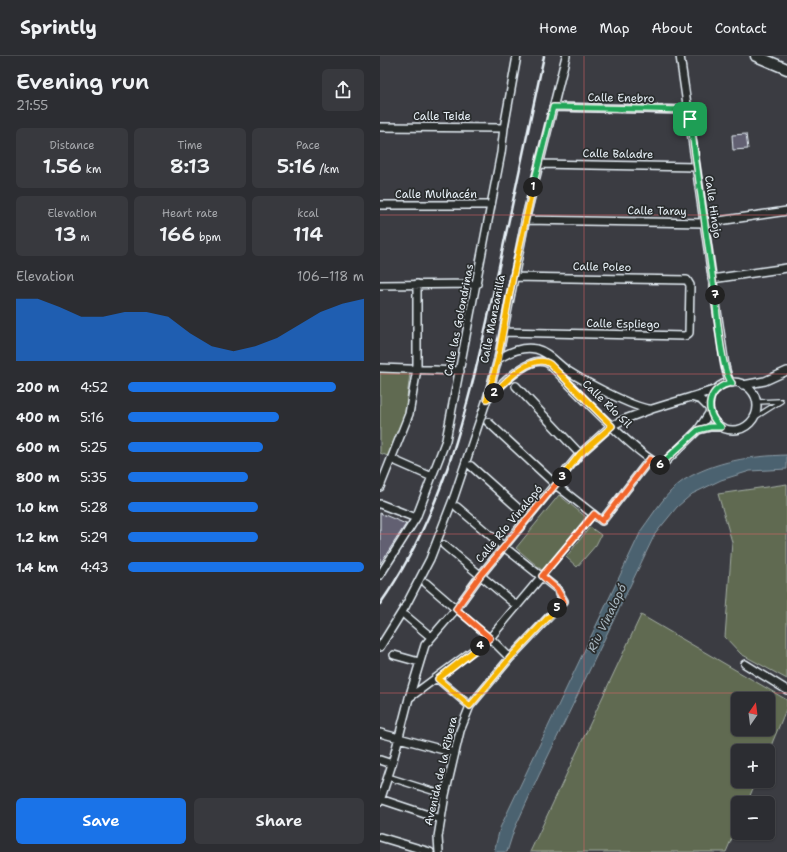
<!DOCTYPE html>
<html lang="en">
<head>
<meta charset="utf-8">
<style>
  body { margin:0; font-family:"Shantell Sans",sans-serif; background:#38393e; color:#f1f3f6; height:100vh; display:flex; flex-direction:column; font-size:15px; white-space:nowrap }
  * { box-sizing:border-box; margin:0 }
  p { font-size:13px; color:#a6a8ac }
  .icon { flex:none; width:22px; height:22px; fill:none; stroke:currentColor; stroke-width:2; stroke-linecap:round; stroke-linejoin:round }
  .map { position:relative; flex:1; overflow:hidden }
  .drawer { display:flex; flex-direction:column; background:#2c2d32; width:380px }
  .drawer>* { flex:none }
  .needle { width:26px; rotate:14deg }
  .controls { position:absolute; left:351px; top:636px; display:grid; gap:8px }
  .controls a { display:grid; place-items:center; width:44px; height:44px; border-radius:6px; background:#2c2d32; box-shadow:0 1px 3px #0004,0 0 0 1px #48494d; font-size:20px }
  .pin { position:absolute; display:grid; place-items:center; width:34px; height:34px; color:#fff; margin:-17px; border-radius:8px; box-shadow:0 2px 6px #0006 }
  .km { position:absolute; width:20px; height:20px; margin:-10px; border-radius:50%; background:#222; color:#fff; font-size:11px; line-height:20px; text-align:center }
  .round { display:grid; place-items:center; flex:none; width:42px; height:42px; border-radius:6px; background:#38393e }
  .summary { display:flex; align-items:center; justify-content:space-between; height:68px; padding:0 16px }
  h1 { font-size:22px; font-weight:600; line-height:30px }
  .figures { display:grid; grid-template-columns:repeat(3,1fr); gap:6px; height:68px; padding:4px 16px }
  .figures div { display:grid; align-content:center; border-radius:6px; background:#38393e; text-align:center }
  .figures b { font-size:20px; font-weight:600 }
  .figures small { font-size:11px; font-weight:400 }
  .figures p { font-size:11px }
  .chart { height:112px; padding:8px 16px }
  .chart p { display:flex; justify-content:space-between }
  .chart svg { width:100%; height:72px; margin-top:4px; fill:#1a73e8; opacity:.7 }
  .action { display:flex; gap:8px; margin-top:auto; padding:8px 16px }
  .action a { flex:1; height:46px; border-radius:6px; background:#1a73e8; color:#fff; font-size:16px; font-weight:600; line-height:46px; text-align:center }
  .action a+a { background:#38393e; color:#f1f3f6 }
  ul { padding:0 16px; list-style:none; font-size:13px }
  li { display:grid; grid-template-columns:64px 48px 1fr; align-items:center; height:30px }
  li i { height:10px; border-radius:5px; background:#1a73e8 }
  header { display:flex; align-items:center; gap:24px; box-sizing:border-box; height:56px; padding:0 20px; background:#2c2d32; border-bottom:1px solid #48494d }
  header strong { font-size:19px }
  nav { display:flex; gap:22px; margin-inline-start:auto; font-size:14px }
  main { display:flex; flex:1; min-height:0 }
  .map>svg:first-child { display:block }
</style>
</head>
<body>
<header>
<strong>Sprintly</strong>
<nav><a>Home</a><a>Map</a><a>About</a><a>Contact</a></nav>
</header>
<main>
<section class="drawer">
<div class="summary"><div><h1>Evening run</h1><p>21:55</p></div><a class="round"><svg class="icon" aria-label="share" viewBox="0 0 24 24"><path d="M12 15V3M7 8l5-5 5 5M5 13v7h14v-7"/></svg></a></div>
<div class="figures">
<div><p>Distance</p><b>1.56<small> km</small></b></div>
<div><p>Time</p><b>8:13</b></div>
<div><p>Pace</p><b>5:16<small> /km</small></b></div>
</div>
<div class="figures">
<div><p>Elevation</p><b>13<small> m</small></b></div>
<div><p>Heart rate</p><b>166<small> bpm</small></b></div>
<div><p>kcal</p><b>114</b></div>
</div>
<div class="chart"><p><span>Elevation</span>106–118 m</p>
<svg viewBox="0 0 160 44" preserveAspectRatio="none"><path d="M0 44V6L10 6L20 11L30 17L40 17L50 14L60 14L70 17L80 27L90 35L100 38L110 35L120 30L130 22L140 14L150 9L160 6V44z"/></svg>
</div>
<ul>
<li><b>200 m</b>4:52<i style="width:88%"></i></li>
<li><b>400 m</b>5:16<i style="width:64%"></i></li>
<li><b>600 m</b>5:25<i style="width:57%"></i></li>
<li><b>800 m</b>5:35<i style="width:51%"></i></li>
<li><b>1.0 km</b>5:28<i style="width:55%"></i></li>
<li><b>1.2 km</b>5:29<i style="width:55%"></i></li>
<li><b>1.4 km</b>4:43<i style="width:100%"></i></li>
</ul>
<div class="action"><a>Save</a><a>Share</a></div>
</section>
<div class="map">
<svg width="407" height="796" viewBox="0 0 407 796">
  <rect width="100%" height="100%" fill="#3b3c42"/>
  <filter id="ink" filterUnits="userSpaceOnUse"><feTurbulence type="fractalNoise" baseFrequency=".025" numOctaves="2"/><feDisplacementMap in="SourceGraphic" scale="8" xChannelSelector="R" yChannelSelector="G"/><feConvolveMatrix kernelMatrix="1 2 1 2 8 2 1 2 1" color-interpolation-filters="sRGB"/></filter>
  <g filter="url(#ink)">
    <path fill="#606a51" stroke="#a4aea4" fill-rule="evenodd" d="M0,316L30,317L25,358L8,400L0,397Z
      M407,428V623L361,598L345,581L352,486L338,438Z
      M179,439L206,461L163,515L136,492Z
      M210,471L221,479L216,489L197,511L186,501Z
      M261,559L407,644V651L388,697V695H358V725H376L367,747H358V768L346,796H150ZM358,643H388V673H358Z"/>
    <path fill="#4b626f" stroke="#8a9ba6" d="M407,399V413L370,415L341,424L312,438L297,451L275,478L159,719L134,774L127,796H114L120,772L262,473C274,457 286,436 304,424C335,405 371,400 407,399Z"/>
    <path fill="#626072" stroke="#e8f1f8" d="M366,78L368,93L353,94L352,79Z
      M0,457L26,468L0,508Z"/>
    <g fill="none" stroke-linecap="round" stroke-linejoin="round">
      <defs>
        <path id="service" d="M377,346L400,345
          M374,362L401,345"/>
        <path id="pedestrian" d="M162,520L214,458
          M76,553L110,582
          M8,721L65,739"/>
        <path id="minor" d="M300,0L345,310L348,322L352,327
          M173,51L308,54
          M0,71L124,72
          M159,108L316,111
          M0,149H111
          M145,164L325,167L407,155
          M332,223L407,212
          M0,229L97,228
          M123,276L305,280L309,277L310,229L307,224L133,221
          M118,303C130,296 142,290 156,293C169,296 177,308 188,315C205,326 252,351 269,353
          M0,312L80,315
          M329 350a24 24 0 1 1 48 0a24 24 0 1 1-48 0Z
          M363,329L385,325L407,315
          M136,330L200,398
          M311,341L321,344L329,352
          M107,343C119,331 152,295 169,308C187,326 263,406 282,409L318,374L330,356
          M108,366L176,429L222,465L270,403
          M318,374L330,371H341
          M11,403L52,421
          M91,410L149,462
          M0,431L29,358L37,313V228
          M0,448L36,462
          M64,489L137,550
          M0,519L36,462L66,384L121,97L124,72L137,0
          M46,527L76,553
          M26,560L51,581
          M110,582L130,602
          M0,591L25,551L50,503L74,441L107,343L118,303L146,161L186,0
          M14,599L39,606
          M365,608L407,634
          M58,623L90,650
          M29,642L110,582L162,520
          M0,677L75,697
          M0,704L12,708
          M0,743L60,763
          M0,745L12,708L29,642L45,589L76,553L100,520L200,398L231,370L245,363L272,353L337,333
          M0,781L50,796
          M59,796L58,781L65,739L80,675L90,650L130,602L184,545L177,533L124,491L77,451"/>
        <path id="secondary" d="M376,0L407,13"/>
      </defs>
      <use href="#service" stroke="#e8f1f8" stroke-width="6"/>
      <use href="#pedestrian" stroke="#e8f1f8" stroke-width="8"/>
      <use href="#minor" stroke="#e8f1f8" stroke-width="10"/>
      <use href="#secondary" stroke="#e8f1f8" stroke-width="13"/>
      <use href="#service" stroke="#2a2d2e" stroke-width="3.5"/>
      <use href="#pedestrian" stroke="#2a2d2e" stroke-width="5"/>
      <use href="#minor" stroke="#2a2d2e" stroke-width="7"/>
      <use href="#secondary" stroke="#2a2d2e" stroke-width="10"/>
      <path stroke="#e8f1f8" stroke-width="2.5" d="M0,548C63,459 89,348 112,243C130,162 147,81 164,0"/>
    </g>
  </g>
  <g fill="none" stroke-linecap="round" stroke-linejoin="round" filter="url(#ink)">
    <defs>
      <path id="split-1" d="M153,131L173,51L308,54L310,63"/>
      <path id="split-2" d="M114,337L107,343L118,303L133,221L153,131"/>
      <path id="split-3" d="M114,337C125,326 153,296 170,308L232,370L200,398L182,421"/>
      <path id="split-4" d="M100,590L110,582L76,553L100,520L182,421"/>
      <path id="split-5" d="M100,590L58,623L90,650L130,602L177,552"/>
      <path id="split-6" d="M177,552L184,545L177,533L162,520L214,458L222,465L270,403L280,409"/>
      <path id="split-7" d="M280,409L318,374L330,371H341C322,356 328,330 352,327C341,316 337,257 335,239"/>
      <path id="split-8" d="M310,63L335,239"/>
    </defs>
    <use href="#split-1" stroke="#fff" stroke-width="8"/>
    <use href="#split-2" stroke="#fff" stroke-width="8"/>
    <use href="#split-3" stroke="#fff" stroke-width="8"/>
    <use href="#split-4" stroke="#fff" stroke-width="8"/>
    <use href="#split-5" stroke="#fff" stroke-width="8"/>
    <use href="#split-6" stroke="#fff" stroke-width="8"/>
    <use href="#split-7" stroke="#fff" stroke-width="8"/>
    <use href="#split-8" stroke="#fff" stroke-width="8"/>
    <use href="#split-1" stroke="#22a559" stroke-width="5"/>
    <use href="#split-2" stroke="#f5b400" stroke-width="5"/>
    <use href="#split-3" stroke="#f5b400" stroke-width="5"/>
    <use href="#split-4" stroke="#f0652b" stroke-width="5"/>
    <use href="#split-5" stroke="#f5b400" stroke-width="5"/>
    <use href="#split-6" stroke="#f0652b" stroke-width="5"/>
    <use href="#split-7" stroke="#22a559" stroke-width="5"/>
    <use href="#split-8" stroke="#22a559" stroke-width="5"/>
  </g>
  <path fill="none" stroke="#db6466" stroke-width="1" stroke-opacity="0.55" d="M204,0V796M0,159H407M0,318H407M0,478H407M0,637H407"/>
  <g text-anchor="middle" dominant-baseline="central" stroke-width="3.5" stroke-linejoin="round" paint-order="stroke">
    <g font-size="11" fill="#e8f1f8" stroke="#2a2d2e">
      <text transform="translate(241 42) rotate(1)">Calle Enebro</text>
      <text x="62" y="60">Calle Teide</text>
      <text transform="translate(238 98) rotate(1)">Calle Baladre</text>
      <text x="56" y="138">Calle Mulhacén</text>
      <text transform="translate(333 151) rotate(82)">Calle Hinojo</text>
      <text transform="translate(277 155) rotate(1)">Calle Taray</text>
      <text transform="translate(222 211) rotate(1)">Calle Poleo</text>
      <text transform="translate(113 263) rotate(-79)">Calle Manzanilla</text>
      <text transform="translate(79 264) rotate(-79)">Calle las Golondrinas</text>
      <text transform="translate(243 268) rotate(1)">Calle Espliego</text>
      <text transform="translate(227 348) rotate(44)">Calle Río Sil</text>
      <text transform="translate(129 468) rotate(-50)">Calle Río Vinalopó</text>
      <text transform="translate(61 715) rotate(-77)">Avenida de la Ribera</text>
    </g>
    <g font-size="12" font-style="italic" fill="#a9b8c1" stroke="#2a2d2e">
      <text transform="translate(227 562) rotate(-64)">Riu Vinalopó</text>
    </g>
  </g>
</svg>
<div class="controls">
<a><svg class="needle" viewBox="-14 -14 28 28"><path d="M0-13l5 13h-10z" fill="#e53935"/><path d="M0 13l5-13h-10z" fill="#a6a8ac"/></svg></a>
<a>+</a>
<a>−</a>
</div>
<div class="pin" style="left:310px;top:63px;background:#1e9e55"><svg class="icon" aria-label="arrive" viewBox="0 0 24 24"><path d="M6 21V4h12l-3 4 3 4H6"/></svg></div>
<b class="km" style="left:153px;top:131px">1</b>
<b class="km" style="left:114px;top:337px">2</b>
<b class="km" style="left:182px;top:421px">3</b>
<b class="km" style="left:100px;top:590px">4</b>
<b class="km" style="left:177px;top:552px">5</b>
<b class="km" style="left:280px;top:409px">6</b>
<b class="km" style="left:335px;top:239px">7</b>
</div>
</main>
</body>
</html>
